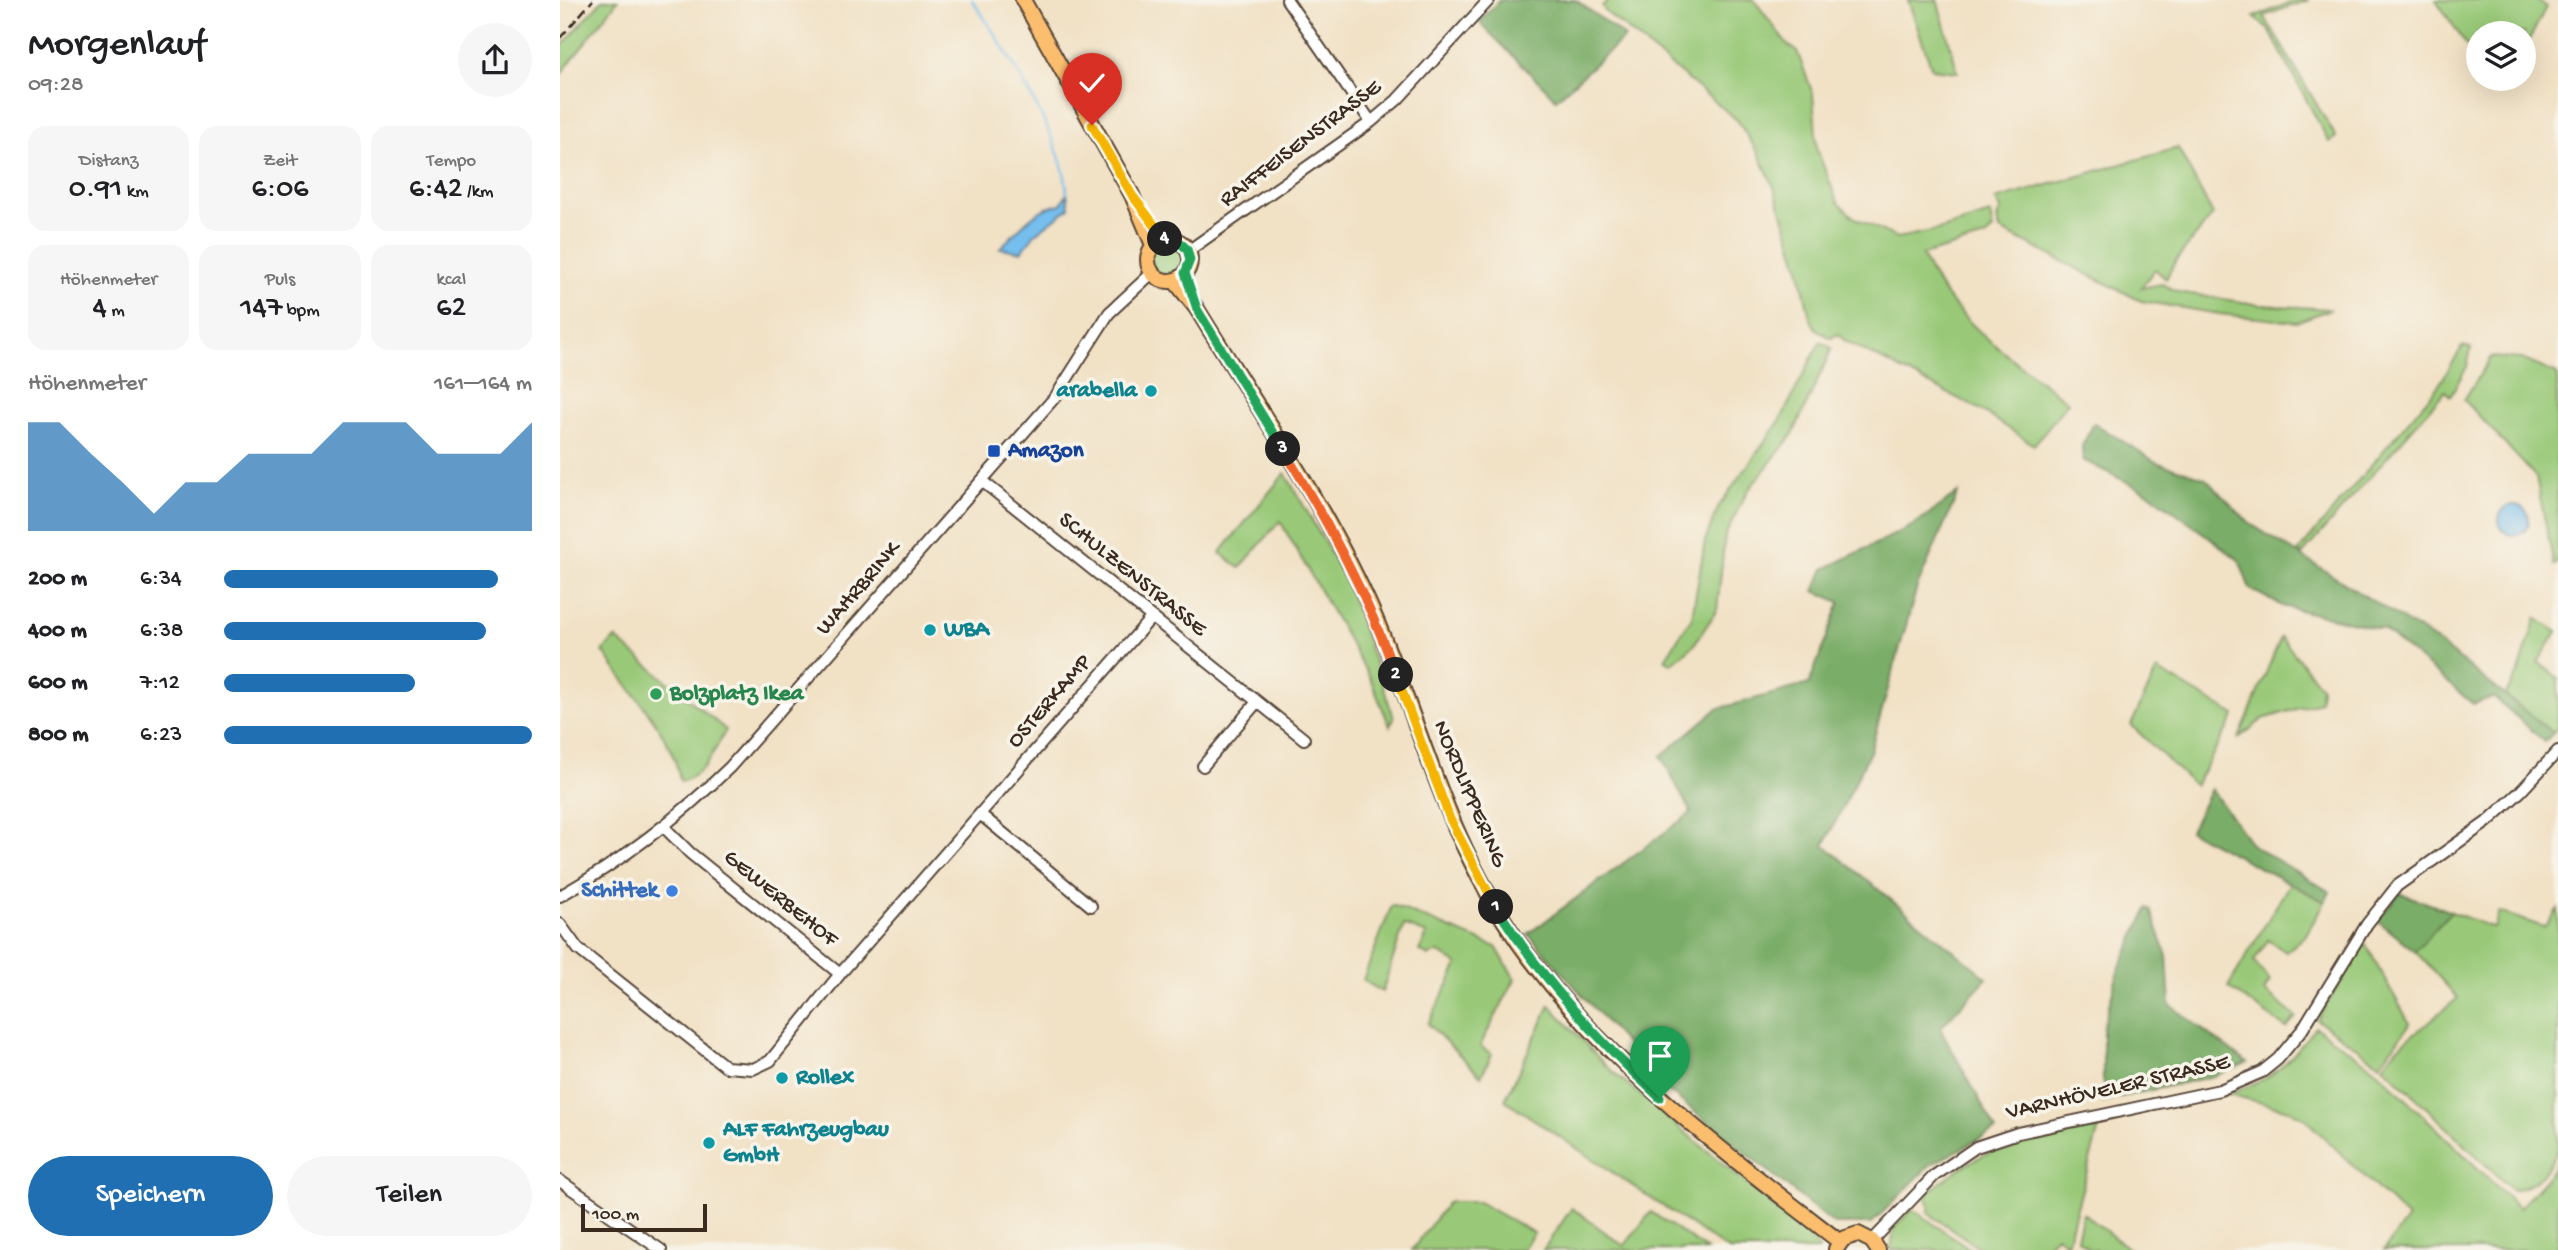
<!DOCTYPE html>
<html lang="de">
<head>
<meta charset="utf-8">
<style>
  body { margin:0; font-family:"Gochi Hand",sans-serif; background:#f6f6f6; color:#202124; height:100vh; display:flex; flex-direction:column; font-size:26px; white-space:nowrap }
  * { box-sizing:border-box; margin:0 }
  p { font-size:23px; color:#757577 }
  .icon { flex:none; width:38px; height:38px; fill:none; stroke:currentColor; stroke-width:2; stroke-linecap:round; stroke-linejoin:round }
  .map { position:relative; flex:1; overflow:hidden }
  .details { display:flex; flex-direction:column; background:#fff; width:560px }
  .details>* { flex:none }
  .fabs { position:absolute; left:1906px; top:21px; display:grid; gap:14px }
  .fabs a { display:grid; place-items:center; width:70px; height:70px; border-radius:50%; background:#fff; box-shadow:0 7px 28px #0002; font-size:35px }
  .scale { position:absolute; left:21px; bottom:18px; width:126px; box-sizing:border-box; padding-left:7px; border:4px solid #3b2a1e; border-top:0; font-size:19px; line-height:24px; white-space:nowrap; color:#3b2a1e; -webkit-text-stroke:5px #f7f3e8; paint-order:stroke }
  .pin { position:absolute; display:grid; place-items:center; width:60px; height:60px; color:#fff; margin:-72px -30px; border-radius:50% 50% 50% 0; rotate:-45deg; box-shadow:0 0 7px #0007 }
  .pin .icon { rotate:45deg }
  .km { position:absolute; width:35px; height:35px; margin:-18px; border-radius:50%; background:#222; color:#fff; font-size:19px; line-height:35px; text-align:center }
  .round { display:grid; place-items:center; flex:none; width:74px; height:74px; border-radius:37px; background:#f6f6f6 }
  .headline { display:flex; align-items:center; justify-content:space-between; height:119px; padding:0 28px }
  h1 { font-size:38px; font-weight:600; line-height:52px }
  .stats { display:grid; grid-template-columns:repeat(3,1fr); gap:10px; height:119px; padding:7px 28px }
  .stats div { display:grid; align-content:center; border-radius:18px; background:#f6f6f6; text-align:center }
  .stats b { font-size:30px; font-weight:600 }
  .stats small { font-size:19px; font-weight:400 }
  .stats p { font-size:19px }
  .chart { height:196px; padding:14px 28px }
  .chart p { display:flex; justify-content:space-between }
  .chart svg { width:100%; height:126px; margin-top:7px; fill:#1f6fb2; opacity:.7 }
  .primary-button { display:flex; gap:14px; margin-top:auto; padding:14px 28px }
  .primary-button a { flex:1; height:80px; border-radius:42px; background:#1f6fb2; color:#fff; font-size:28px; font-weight:600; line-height:80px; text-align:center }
  .primary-button a+a { background:#f6f6f6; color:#202124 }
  ul { padding:0 28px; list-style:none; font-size:23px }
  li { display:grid; grid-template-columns:112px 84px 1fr; align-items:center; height:52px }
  li i { height:18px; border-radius:9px; background:#1f6fb2 }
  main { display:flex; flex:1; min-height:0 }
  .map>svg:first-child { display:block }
</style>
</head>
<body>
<main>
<section class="details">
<div class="headline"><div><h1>Morgenlauf</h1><p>09:28</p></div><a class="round"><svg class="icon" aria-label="share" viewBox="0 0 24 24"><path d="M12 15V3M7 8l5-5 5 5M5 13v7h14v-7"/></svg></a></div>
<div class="stats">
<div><p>Distanz</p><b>0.91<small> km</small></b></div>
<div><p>Zeit</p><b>6:06</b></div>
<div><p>Tempo</p><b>6:42<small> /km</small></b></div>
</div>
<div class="stats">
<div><p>Höhenmeter</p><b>4<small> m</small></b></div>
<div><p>Puls</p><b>147<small> bpm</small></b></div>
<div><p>kcal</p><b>62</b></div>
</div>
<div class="chart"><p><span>Höhenmeter</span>161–164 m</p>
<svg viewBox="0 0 160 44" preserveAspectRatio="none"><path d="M0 44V6L10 6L20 17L30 27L40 38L50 27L60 27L70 17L80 17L90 17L100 6L110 6L120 6L130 17L140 17L150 17L160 6V44z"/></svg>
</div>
<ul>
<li><b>200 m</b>6:34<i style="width:89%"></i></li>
<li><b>400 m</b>6:38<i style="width:85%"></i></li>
<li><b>600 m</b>7:12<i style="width:62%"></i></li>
<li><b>800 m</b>6:23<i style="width:100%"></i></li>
</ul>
<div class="primary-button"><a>Speichern</a><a>Teilen</a></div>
</section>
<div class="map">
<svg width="1998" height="1250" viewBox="0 0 1998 1250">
  <rect width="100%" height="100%" fill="#f7f3e8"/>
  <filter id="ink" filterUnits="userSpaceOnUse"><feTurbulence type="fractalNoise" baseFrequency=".0143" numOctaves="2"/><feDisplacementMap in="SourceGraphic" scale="14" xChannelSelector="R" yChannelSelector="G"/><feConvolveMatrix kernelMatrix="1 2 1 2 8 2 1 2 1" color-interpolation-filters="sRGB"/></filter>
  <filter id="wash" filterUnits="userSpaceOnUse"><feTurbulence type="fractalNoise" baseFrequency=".00686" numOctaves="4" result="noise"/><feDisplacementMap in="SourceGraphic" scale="28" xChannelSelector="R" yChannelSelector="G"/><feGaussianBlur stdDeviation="1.57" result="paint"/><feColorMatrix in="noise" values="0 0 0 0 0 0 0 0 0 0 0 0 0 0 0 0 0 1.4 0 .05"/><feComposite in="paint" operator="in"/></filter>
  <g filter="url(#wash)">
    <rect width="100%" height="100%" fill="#f1e1c5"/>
    <path fill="#99c978" stroke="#6a7a4b" stroke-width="2" d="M42,0H58L0,75V48Z
      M1049,0H1194L1228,45L1237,51L1253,94L1257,149L1277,201L1293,217L1337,238L1382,229L1430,214L1433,230L1425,237L1362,255C1389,318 1455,361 1508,402L1474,445L1419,409L1285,341L1278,334L1271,338L1256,329L1250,318L1239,267L1214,187L1199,154L1177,120L1046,12L1042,6Z
      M1348,0H1377L1398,72L1372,69Z
      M1737,0H1749L1704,16L1776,137L1769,142L1709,30L1694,17Z
      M1876,0H1976L1986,7L1964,50V33H1918V62Z
      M1618,148L1653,215L1616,260L1606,279L1595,269L1581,288L1602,284L1618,292L1701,305L1771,309L1736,322L1659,314L1581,301L1440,230L1437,218L1441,209L1435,200Z
      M591 260a17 17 0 1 1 34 0a17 17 0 1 1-34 0Z
      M1260,342L1272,348L1233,434L1187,492L1165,535L1157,610L1133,646L1111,664L1105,659L1132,617L1145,541L1159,506L1221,419Z
      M1903,346L1911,348L1907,367L1890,396L1885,391L1742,555L1738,552L1879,385Z
      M1931,357L1962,359L1997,374L1998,563L1994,565L1976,477L1904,400Z
      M725,473L786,580L834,718L830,726L810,678L720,521L680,568L660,553Z
      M1976,618L1997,632L1978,662L1998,678V726L1993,733L1945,695L1959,672Z
      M1721,637L1761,687L1760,702L1703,719L1679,738Z
      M55,638L166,730C155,749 144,778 120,781C113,732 69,692 43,651Z
      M1597,670L1675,715L1635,786L1571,725Z
      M1730,883L1765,902L1745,936L1726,952L1708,940L1694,961L1710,981L1704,991L1736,1017L1726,1028L1668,987Z
      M832,905L936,947L955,979L920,1046L932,1054L921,1076L868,1024L898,965L878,952L869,956L859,951L867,934L844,925L822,992L803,980Z
      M1998,909V1149C1987,1171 1978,1186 1952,1190L1823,1066L1838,1047L1898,998L1855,951L1891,912L1934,928L1939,912L1984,927Z
      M1805,943L1850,1024L1820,1064L1757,1020Z
      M990,1005L1046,1066L1254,1240L1259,1250H1168L945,1100Z
      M1755,1027L1814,1068L1959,1208C1974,1192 1987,1180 1998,1161V1250H1824L1848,1218L1743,1117L1729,1110L1668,1094C1715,1079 1725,1066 1755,1027Z
      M1540,1124L1507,1244L1496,1235L1483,1250H1423L1368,1213L1370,1207L1365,1196C1420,1144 1469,1138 1540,1124Z
      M888,1202H918L974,1233L962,1250H852Z
      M1012,1208L1064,1246L1091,1212L1147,1250H983Z
      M1352,1209L1412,1250H1331L1334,1228Z
      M1523,1213L1570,1250H1530L1517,1239Z"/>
    <path fill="#7aad68" stroke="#5a6c43" stroke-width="2" d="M940,0H1016L1065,37L996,99L919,22Z
      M1534,423L1596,462L1645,478L1689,523L1872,638L1993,733L1985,742L1934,697L1913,704L1824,630L1722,606L1690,589L1679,560L1591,494L1523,460L1522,446Z
      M1398,493L1357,587L1310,752L1264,845L1427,978L1380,1028L1436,1130L1370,1165L1311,1224H1274L1104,1087L968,934L1131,813L1101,756L1157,709L1249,684L1280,602L1254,591L1264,569L1352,526Z
      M1651,789L1692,845L1770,892L1765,902L1630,831Z
      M1840,893L1891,912L1855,951L1817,920Z
      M1588,908L1591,910L1607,956L1610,1005L1687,1063L1654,1076L1543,1101V1027L1559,969Z"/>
    <path fill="#74beed" stroke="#587486" stroke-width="2" d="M507,193L509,208L475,234L461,252L440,248C458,231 475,207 501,204Z
      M1939 520a15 15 0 1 1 30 0a15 15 0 1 1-30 0Z"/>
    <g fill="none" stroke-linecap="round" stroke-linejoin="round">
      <path stroke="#74beed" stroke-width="2.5" d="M412,0C442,43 506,144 507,193"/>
    </g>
  </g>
  <g filter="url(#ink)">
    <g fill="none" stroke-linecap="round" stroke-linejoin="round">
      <defs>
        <path id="minor" d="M727,0L811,122
          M628,251L811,122L837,100L929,0
          M422,481L744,739
          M643,766L697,702
          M420,814L531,906
          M103,826L130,853L280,974
          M0,896C63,860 119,817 170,767L496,396L549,313L592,273
          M0,924L18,949L166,1067L193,1069L210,1061L280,974L591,618
          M0,1181L101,1250
          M1312,1241L1374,1176L1416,1147L1458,1133L1660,1090L1702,1072L1718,1059L1742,1030L1807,924L1837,886L1927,822L1961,791L1998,751"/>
        <path id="major" d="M463,0L572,195L593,245
          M588 260a21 21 0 1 1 42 0a21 21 0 1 1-42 0Z
          M614,280L637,309C698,409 767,507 814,615C863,730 885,837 959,943C1045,1064 1164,1152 1280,1242
          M1276,1249L1283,1239L1298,1234L1312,1241L1318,1250"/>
      </defs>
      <use href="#minor" stroke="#564537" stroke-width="14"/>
      <use href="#major" stroke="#564537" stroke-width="18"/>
      <use href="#minor" stroke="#fff" stroke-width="10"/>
      <use href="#major" stroke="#fbbe6e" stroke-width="14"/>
      <path stroke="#3b2a1e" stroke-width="2.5" stroke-dasharray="10 5" stroke-linecap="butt" d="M0,38L33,0"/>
    </g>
  </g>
  <g fill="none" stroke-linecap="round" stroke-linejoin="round" filter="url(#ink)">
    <defs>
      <path id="split-1" d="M936,907C982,979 1037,1039 1100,1098"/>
      <path id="split-2" d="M836,675L890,819L936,907"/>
      <path id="split-3" d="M723,449C768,522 807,594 836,675"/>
      <path id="split-4" d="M605,239L619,242L627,249L630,260L625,273L637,309L723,449"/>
      <path id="split-5" d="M532,125L572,195L605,239"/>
    </defs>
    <use href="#split-1" stroke="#fff" stroke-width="14"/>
    <use href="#split-2" stroke="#fff" stroke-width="14"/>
    <use href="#split-3" stroke="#fff" stroke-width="14"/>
    <use href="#split-4" stroke="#fff" stroke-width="14"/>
    <use href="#split-5" stroke="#fff" stroke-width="14"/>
    <use href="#split-1" stroke="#22a559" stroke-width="9"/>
    <use href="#split-2" stroke="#f5b400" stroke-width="9"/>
    <use href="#split-3" stroke="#f0652b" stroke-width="9"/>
    <use href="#split-4" stroke="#22a559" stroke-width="9"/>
    <use href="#split-5" stroke="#f5b400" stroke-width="9"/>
  </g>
  <g fill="#0f9aa8" stroke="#f7f3e8" stroke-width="2.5">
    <circle cx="591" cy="391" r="7"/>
    <circle cx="370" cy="630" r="7"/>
    <circle cx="222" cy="1078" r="7"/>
    <circle cx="149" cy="1143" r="7"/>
  </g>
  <rect fill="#1a4fb4" stroke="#f7f3e8" stroke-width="2.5" x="427" y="444" width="14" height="14" rx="3.5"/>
  <circle fill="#2e9e5b" stroke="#f7f3e8" stroke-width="2.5" cx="96" cy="694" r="7"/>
  <circle fill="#3f7fe0" stroke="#f7f3e8" stroke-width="2.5" cx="112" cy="891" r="7"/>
  <g text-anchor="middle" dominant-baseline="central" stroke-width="7" stroke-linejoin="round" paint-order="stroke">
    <g font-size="23" fill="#3b2a1e" stroke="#f7f3e8">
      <text transform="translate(741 144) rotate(-37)">RAIFFEISENSTRASSE</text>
      <text transform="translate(572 575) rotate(39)">SCHULZENSTRASSE</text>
      <text transform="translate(299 589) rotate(-49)">WAHRBRINK</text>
      <text transform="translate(490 702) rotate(-49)">OSTERKAMP</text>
      <text transform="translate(909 794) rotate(67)">NORDLIPPERING</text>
      <text transform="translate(220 899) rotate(39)">GEWERBEHOF</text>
      <text transform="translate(1558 1088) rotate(-13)">VARNHÖVELER STRASSE</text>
    </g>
    <g font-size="23" font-weight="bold" fill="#0d838f" stroke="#f7f3e8" text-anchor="start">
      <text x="577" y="391" text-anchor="end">arabella</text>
      <text x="384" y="630">WBA</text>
      <text x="236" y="1078">Rollex</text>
      <text x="163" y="1130">ALF Fahrzeugbau<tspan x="163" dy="26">GmbH</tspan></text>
    </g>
    <g font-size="23" font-weight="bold" fill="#164399" stroke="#f7f3e8" text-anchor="start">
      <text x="448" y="451">Amazon</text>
    </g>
    <g font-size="23" font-weight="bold" fill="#27864d" stroke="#f7f3e8" text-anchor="start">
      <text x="110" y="694">Bolzplatz Ikea</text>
    </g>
    <g font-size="23" font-weight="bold" fill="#366cbe" stroke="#f7f3e8" text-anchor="end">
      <text x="98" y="891">Schittek</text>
    </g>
  </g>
</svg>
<div class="fabs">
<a><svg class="icon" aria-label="layers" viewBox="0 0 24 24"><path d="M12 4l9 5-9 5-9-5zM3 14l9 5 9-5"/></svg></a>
</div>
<div class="scale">100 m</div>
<div class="pin" style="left:1100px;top:1098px;background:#1e9e55"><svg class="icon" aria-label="arrive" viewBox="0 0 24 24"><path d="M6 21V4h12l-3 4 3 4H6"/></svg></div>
<div class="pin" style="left:532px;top:125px;background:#d93025"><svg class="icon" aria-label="check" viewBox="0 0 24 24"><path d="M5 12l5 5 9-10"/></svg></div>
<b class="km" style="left:936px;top:907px">1</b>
<b class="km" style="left:836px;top:675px">2</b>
<b class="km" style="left:723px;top:449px">3</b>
<b class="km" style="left:605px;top:239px">4</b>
</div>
</main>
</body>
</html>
